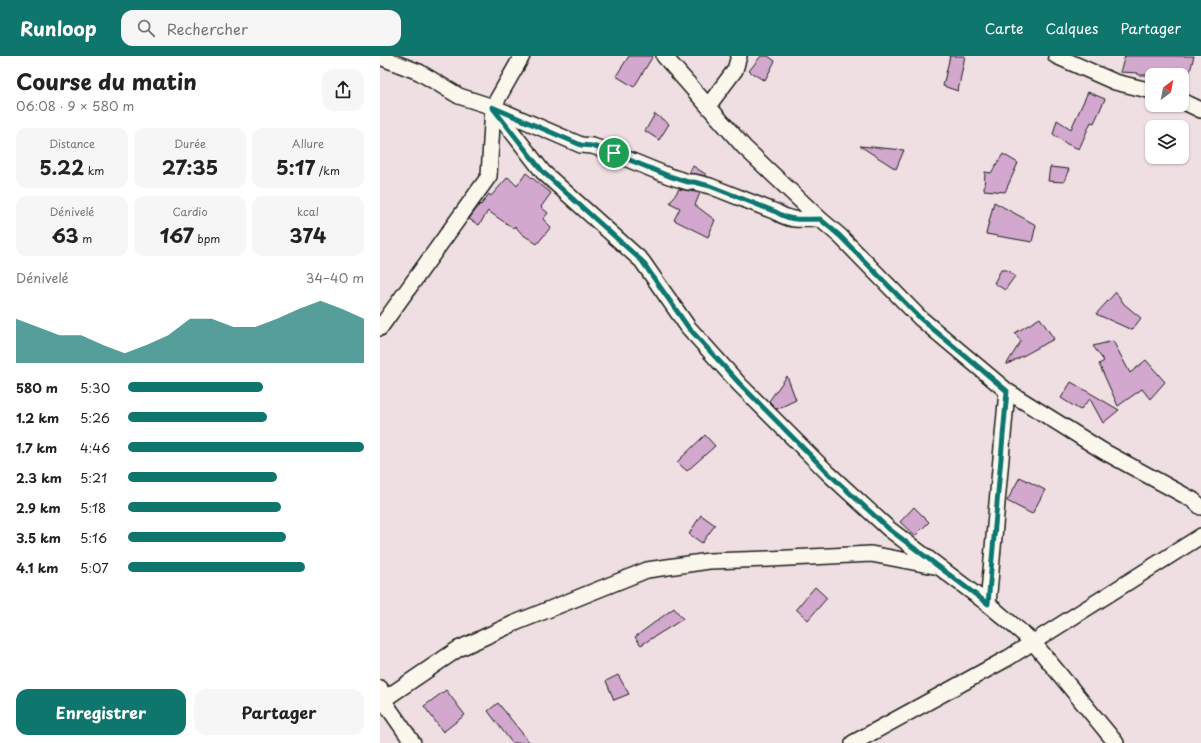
<!DOCTYPE html>
<html lang="fr">
<head>
<meta charset="utf-8">
<style>
  body { margin:0; font-family:"Playpen Sans",sans-serif; background:#f6f6f6; color:#222; height:100vh; display:flex; flex-direction:column; font-size:15px; white-space:nowrap }
  * { box-sizing:border-box; margin:0 }
  p { font-size:13px; color:#767676 }
  .icon { flex:none; width:22px; height:22px; fill:none; stroke:currentColor; stroke-width:2; stroke-linecap:round; stroke-linejoin:round }
  .map { position:relative; flex:1; overflow:hidden }
  .drawer { display:flex; flex-direction:column; background:#fff; width:380px }
  .drawer>* { flex:none }
  .needle { width:26px; rotate:32deg }
  .controls { position:absolute; left:765px; top:12px; display:grid; gap:8px }
  .controls a { display:grid; place-items:center; width:44px; height:44px; border-radius:8px; background:#fff; box-shadow:0 1px 3px #0004; font-size:20px }
  .pin { position:absolute; display:grid; place-items:center; width:34px; height:34px; color:#fff; margin:-17px; border:2px solid #fff; border-radius:50%; box-shadow:0 1px 4px #0007 }
  .round { display:grid; place-items:center; flex:none; width:42px; height:42px; border-radius:12px; background:#f6f6f6 }
  .summary { display:flex; align-items:center; justify-content:space-between; height:68px; padding:0 16px }
  h1 { font-size:22px; font-weight:700; line-height:30px }
  .metrics { display:grid; grid-template-columns:repeat(3,1fr); gap:6px; height:68px; padding:4px 16px }
  .metrics div { display:grid; align-content:center; border-radius:10px; background:#f6f6f6; text-align:center }
  .metrics b { font-size:20px; font-weight:700 }
  .metrics small { font-size:11px; font-weight:400 }
  .metrics p { font-size:11px }
  .chart { height:112px; padding:8px 16px }
  .chart p { display:flex; justify-content:space-between }
  .chart svg { width:100%; height:72px; margin-top:4px; fill:#0f766e; opacity:.7 }
  .button { display:flex; gap:8px; margin-top:auto; padding:8px 16px }
  .button a { flex:1; height:46px; border-radius:12px; background:#0f766e; color:#fff; font-size:16px; font-weight:700; line-height:46px; text-align:center }
  .button a+a { background:#f6f6f6; color:#222 }
  ul { padding:0 16px; list-style:none; font-size:13px }
  li { display:grid; grid-template-columns:64px 48px 1fr; align-items:center; height:30px }
  li i { height:10px; border-radius:5px; background:#0f766e }
  header { display:flex; align-items:center; gap:24px; box-sizing:border-box; height:56px; padding:0 20px; background:#0f766e; color:#fff }
  header strong { font-size:19px }
  nav { display:flex; gap:22px; margin-inline-start:auto; font-size:14px }
  .search { width:280px; height:36px; background:#f6f6f6; display:flex; align-items:center; gap:10px; box-sizing:border-box; padding:0 14px; border-radius:12px; color:#767676; font-size:15px }
  main { display:flex; flex:1; min-height:0 }
  .map>svg:first-child { display:block }
</style>
</head>
<body>
<header>
<strong>Runloop</strong>
<div class="search"><svg class="icon" aria-label="search" viewBox="0 0 24 24"><circle cx="10" cy="10" r="6"/><path d="M15 15l6 6"/></svg>Rechercher</div>
<nav><a>Carte</a><a>Calques</a><a>Partager</a></nav>
</header>
<main>
<section class="drawer">
<div class="summary"><div><h1>Course du matin</h1><p>06:08 · 9 × 580 m</p></div><a class="round"><svg class="icon" aria-label="share" viewBox="0 0 24 24"><path d="M12 15V3M7 8l5-5 5 5M5 13v7h14v-7"/></svg></a></div>
<div class="metrics">
<div><p>Distance</p><b>5.22<small> km</small></b></div>
<div><p>Durée</p><b>27:35</b></div>
<div><p>Allure</p><b>5:17<small> /km</small></b></div>
</div>
<div class="metrics">
<div><p>Dénivelé</p><b>63<small> m</small></b></div>
<div><p>Cardio</p><b>167<small> bpm</small></b></div>
<div><p>kcal</p><b>374</b></div>
</div>
<div class="chart"><p><span>Dénivelé</span>34–40 m</p>
<svg viewBox="0 0 160 44" preserveAspectRatio="none"><path d="M0 44V17L10 22L20 27L30 27L40 33L50 38L60 33L70 27L80 17L90 17L100 22L110 22L120 17L130 11L140 6L150 11L160 17V44z"/></svg>
</div>
<ul>
<li><b>580 m</b>5:30<i style="width:57%"></i></li>
<li><b>1.2 km</b>5:26<i style="width:59%"></i></li>
<li><b>1.7 km</b>4:46<i style="width:100%"></i></li>
<li><b>2.3 km</b>5:21<i style="width:63%"></i></li>
<li><b>2.9 km</b>5:18<i style="width:65%"></i></li>
<li><b>3.5 km</b>5:16<i style="width:67%"></i></li>
<li><b>4.1 km</b>5:07<i style="width:75%"></i></li>
</ul>
<div class="button"><a>Enregistrer</a><a>Partager</a></div>
</section>
<div class="map">
<svg width="821" height="687" viewBox="0 0 821 687">
  <rect width="100%" height="100%" fill="#efdfe3"/>
  <filter id="ink" filterUnits="userSpaceOnUse"><feTurbulence type="fractalNoise" baseFrequency=".025" numOctaves="2"/><feDisplacementMap in="SourceGraphic" scale="8" xChannelSelector="R" yChannelSelector="G"/><feConvolveMatrix kernelMatrix="1 2 1 2 8 2 1 2 1" color-interpolation-filters="sRGB"/></filter>
  <g filter="url(#ink)">
    <path fill="#d2a8ce" stroke="#1c1c1c" d="M249,0H273L254,31L236,20Z
      M381,0H388L395,5L385,24L383,22V24L369,15Z
      M570,0H585L578,35L563,30Z
      M745,0H814L809,19H758V17L740,16Z
      M708,36L725,43L714,67L711,66L699,93L687,88L673,78L677,64L691,73Z
      M275,58L289,68L279,84L265,75Z
      M480,90L524,94L516,113Z
      M623,98L638,107L625,136L604,134L605,116L611,117Z
      M313,110L327,119L326,120L309,117Z
      M670,111L689,113L684,126L668,125Z
      M146,117L171,137L161,151L168,157L163,163L171,171L157,188L142,178L135,170L133,172L108,155L99,169L89,163L100,148L101,149L109,138L111,140L128,121L137,130Z
      M299,133L320,137L315,149L335,164L328,181L294,164L300,152L290,147Z
      M614,146L656,169L652,186L606,178Z
      M621,214H627L635,220L625,234L614,227Z
      M736,236L744,248L761,262L752,274L716,258Z
      M660,262L674,283L626,309L641,285L635,277Z
      M733,285L750,317L766,304L785,326L770,343L762,333L738,350L719,308L724,305L713,290Z
      M407,320L416,344L397,353L389,345Z
      M691,326L705,334L739,354L723,367L710,343L700,354L681,342Z
      M325,379L335,390L307,415L297,406Z
      M640,421L665,434L652,458L627,445Z
      M534,451L549,466L535,480L520,466Z
      M321,459L335,469L322,487L309,478Z
      M435,531L447,542L428,564L416,553Z
      M294,552L303,563L261,589L255,581Z
      M238,619L249,638L234,644L226,625Z
      M66,634L85,659L63,676L44,650Z
      M118,647L150,687H132L108,655Z"/>
    <g fill="none" stroke-linecap="round" stroke-linejoin="round">
      <defs>
        <path id="minor" d="M284,0L364,91L440,163L460,180L540,262L627,335L723,395L813,444L821,451
          M676,0L735,26L772,35
          M0,1L39,16L79,40L113,51L201,89L212,90L225,94L289,120L308,126H314L330,130L396,156C412,166 422,163 440,163
          M802,45L821,54
          M328,50L355,14L359,0
          M113,51L163,116L262,205L308,271L360,329L448,417L509,473L608,548L653,586L736,687
          M0,272L109,120L113,51L142,0
          M608,548L627,335
          M0,632L3,644L33,687
          M0,645L3,644L78,593L135,567L267,514L329,505L389,503L491,498L554,510
          M473,687L628,602L821,480"/>
      </defs>
      <use href="#minor" stroke="#1c1c1c" stroke-width="18"/>
      <use href="#minor" stroke="#fbf7ec" stroke-width="15"/>
    </g>
  </g>
  <g fill="none" stroke-linecap="round" stroke-linejoin="round" filter="url(#ink)">
    <defs>
      <path id="route" d="M112,51L201,89L212,90L225,94L289,120L308,126H314L330,130L396,156C412,166 422,163 440,163L460,180L540,262L627,335L608,548L509,473L448,417L360,328L308,271L262,205L163,116Z"/>
    </defs>
    <use href="#route" stroke="#fff" stroke-width="8"/>
    <use href="#route" stroke="#0f766e" stroke-width="5"/>
  </g>
</svg>
<div class="controls">
<a><svg class="needle" viewBox="-14 -14 28 28"><path d="M0-13l5 13h-10z" fill="#e53935"/><path d="M0 13l5-13h-10z" fill="#767676"/></svg></a>
<a><svg class="icon" aria-label="layers" viewBox="0 0 24 24"><path d="M12 4l9 5-9 5-9-5zM3 14l9 5 9-5"/></svg></a>
</div>
<div class="pin" style="left:234px;top:97px;background:#1e9e55"><svg class="icon" aria-label="arrive" viewBox="0 0 24 24"><path d="M6 21V4h12l-3 4 3 4H6"/></svg></div>
</div>
</main>
</body>
</html>
